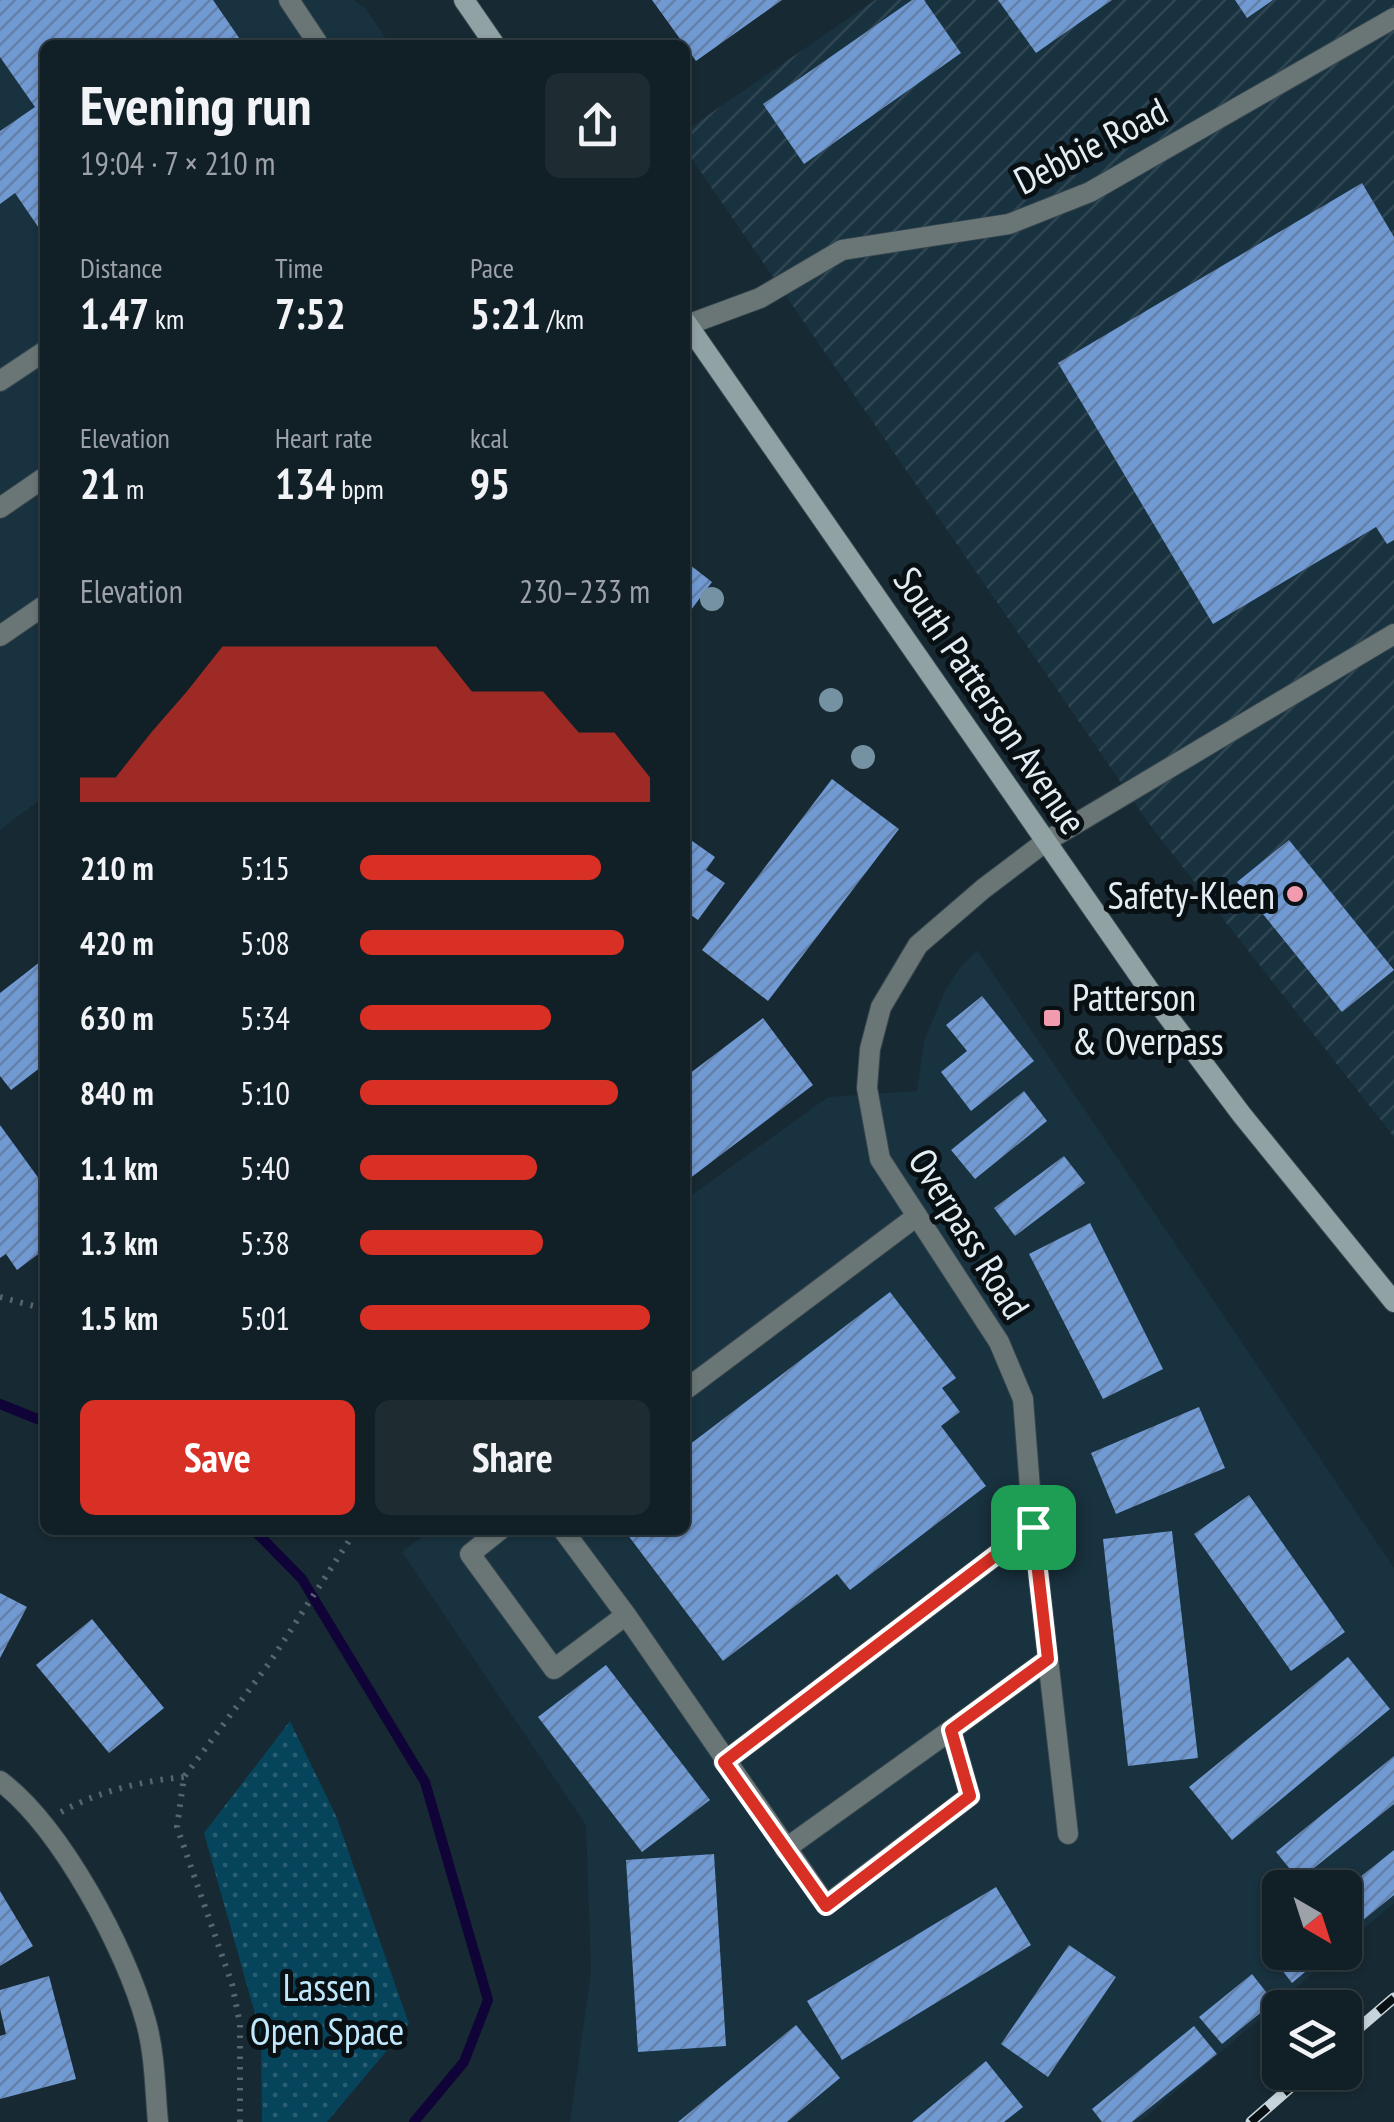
<!DOCTYPE html>
<html lang="en">
<head>
<meta charset="utf-8">
<style>
  body { margin:0; font-family:"PT Sans Narrow",sans-serif; background:#1e2c32; color:#f1f3f6; height:100vh; display:flex; flex-direction:column; font-size:38px; white-space:nowrap }
  * { box-sizing:border-box; margin:0 }
  p { font-size:32px; color:#9ca2a7 }
  .icon { flex:none; width:55px; height:55px; fill:none; stroke:currentColor; stroke-width:2; stroke-linecap:round; stroke-linejoin:round }
  .map { position:relative; flex:1; overflow:hidden }
  .panel { position:absolute; left:40px; top:40px; width:650px; height:1495px; display:flex; flex-direction:column; background:#111f26; border-radius:15px; box-shadow:0 2px 8px #0004,0 0 0 2px #303d43 }
  .panel>* { flex:none }
  .needle { width:65px; rotate:141deg }
  .tools { position:absolute; left:1262px; top:1870px; display:grid; gap:20px }
  .tools a { display:grid; place-items:center; width:100px; height:100px; border-radius:15px; background:#111f26; box-shadow:0 2px 8px #0004,0 0 0 2px #303d43; font-size:50px }
  .pin { position:absolute; display:grid; place-items:center; width:85px; height:85px; color:#fff; margin:-42px; border-radius:20px; box-shadow:0 5px 15px #0006 }
  .round { display:grid; place-items:center; flex:none; width:105px; height:105px; border-radius:15px; background:#1e2c32 }
  .headline { display:flex; align-items:center; justify-content:space-between; height:170px; padding:0 40px }
  h1 { font-size:55px; font-weight:700; line-height:75px }
  .metrics { display:grid; grid-template-columns:repeat(3,1fr); gap:15px; height:170px; padding:10px 40px }
  .metrics div { display:grid; align-content:center }
  .metrics b { font-size:42px; font-weight:700 }
  .metrics small { font-size:28px; font-weight:400 }
  .metrics p { font-size:28px }
  .chart { height:280px; padding:20px 40px }
  .chart p { display:flex; justify-content:space-between }
  .chart svg { width:100%; height:180px; margin-top:10px; fill:#d93025; opacity:.7 }
  .button { display:flex; gap:20px; margin-top:auto; padding:20px 40px }
  .button a { flex:1; height:115px; border-radius:15px; background:#d93025; color:#fff; font-size:40px; font-weight:700; line-height:115px; text-align:center }
  .button a+a { background:#1e2c32; color:#f1f3f6 }
  ul { padding:0 40px; list-style:none; font-size:32px }
  li { display:grid; grid-template-columns:160px 120px 1fr; align-items:center; height:75px }
  li i { height:25px; border-radius:12px; background:#d93025 }
  .map>svg:first-child { display:block }
</style>
</head>
<body>
<div class="map">
<svg width="1394" height="2122" viewBox="0 0 1394 2122">
  <defs>
    <pattern id="industrial-furrows" width="10" height="10" patternUnits="userSpaceOnUse" patternTransform="scale(2.5)"><rect width="10" height="10" fill="#19323f"/><path d="M-1 1l2-2M0 10L10 0M9 11l2-2" fill="none" stroke="#2f4652"/></pattern>
    <pattern id="park-dots" width="8" height="8" patternUnits="userSpaceOnUse" patternTransform="scale(2.5)"><rect width="8" height="8" fill="#06445b"/><path d="M2 2h.1M6 6h.1" fill="none" stroke="#2a5f73" stroke-width="1.8" stroke-linecap="round"/></pattern>
    <pattern id="building-hatch" width="6" height="6" patternUnits="userSpaceOnUse" patternTransform="scale(2.5)"><rect width="6" height="6" fill="#7199d2"/><path d="M-1 1l2-2M0 6l6-6M5 7l2-2" fill="none" stroke="#6480a9"/></pattern>
  </defs>
  <rect width="100%" height="100%" fill="#172932"/>
  <path fill="#19323f" d="M0,0H354L365,8L391,45H45V796L0,830Z
    M977,950L1394,1568V1903L1345,1945V1888H1280V1952L1336,1953L1140,2122H570L591,1972L586,1825L402,1552L431,1530H685V1200L828,1097L917,1091L924,1041L944,993L959,969Z"/>
  <path fill="url(#industrial-furrows)" d="M875,0H1394V1137L1153,829L685,149V131Z"/>
  <path fill="url(#park-dots)" d="M290,1721L336,1816L409,2024L327,2122H262L261,2035L204,1833Z"/>
  <g fill="none" stroke-linecap="round" stroke-linejoin="round">
    <path stroke="#100338" stroke-width="10" d="M0,1404L45,1422
      M254,1530L302,1579L425,1782L488,2000L464,2062L414,2122"/>
  </g>
  <path fill="url(#building-hatch)" d="M0,0H213L244,45H45V237L15,193L0,204V131L35,107L0,57Z
    M652,0H782L696,61Z
    M912,0H924L961,53L804,164L763,104Z
    M998,0H1112L1036,53Z
    M1235,0H1273L1247,18Z
    M1362,183L1394,237V540L1387,544L1376,527L1213,624L1058,363Z
    M685,561L712,582L685,618Z
    M832,779L899,829L768,1001L702,950Z
    M685,836L715,857L706,870L725,883L698,920L685,911Z
    M1289,840L1394,970L1342,1012L1237,882Z
    M45,958V1064L11,1090L0,1076V993Z
    M982,996L1034,1061L971,1111L941,1072L967,1051L946,1025Z
    M763,1018L813,1085L685,1182V1077Z
    M1024,1091L1047,1121L975,1179L951,1150Z
    M0,1125L45,1187V1249L17,1270L6,1254L0,1258Z
    M1064,1156L1085,1183L1015,1236L994,1208Z
    M1090,1223L1163,1369L1103,1399L1029,1254Z
    M890,1292L956,1378L942,1388L960,1412L941,1426L986,1486L850,1590L837,1574L723,1661L624,1530H685V1448Z
    M1199,1407L1225,1468L1116,1514L1091,1453Z
    M1249,1495L1345,1632L1291,1671L1194,1534Z
    M1172,1531L1198,1758L1128,1766L1103,1539Z
    M0,1593L27,1607L0,1658Z
    M92,1619L164,1708L109,1753L36,1665Z
    M1348,1657L1390,1709L1232,1840L1189,1787Z
    M606,1665L710,1800L642,1852L538,1717Z
    M1394,1756V1804L1299,1880L1276,1852Z
    M1394,1850V1895L1352,1929L1345,1920V1889Z
    M714,1854L726,2046L638,2052L626,1860Z
    M996,1887L1031,1945L842,2060L807,2001Z
    M0,1891L33,1946L0,1966Z
    M1069,1945L1116,1977L1048,2077L1001,2044Z
    M1280,1949V1952H1329L1292,1983L1271,1956Z
    M1252,1974L1274,2002L1222,2044L1199,2017Z
    M49,1976L76,2079L0,2099V2036L6,2034L0,2009V1990Z
    M796,2025L840,2078L787,2122H678Z
    M1194,2026L1217,2054L1132,2122H1102L1092,2109Z
    M986,2061L1023,2107L1004,2122H912Z"/>
  <g fill="none" stroke-linecap="round" stroke-linejoin="round">
    <defs>
      <path id="service" d="M289,0L319,45
        M0,381L45,351
        M0,508L45,477
        M0,636L45,605
        M685,1390L917,1216
        M500,1530L470,1554L554,1669L626,1615L826,1905L970,1796L951,1730L1048,1659
        M563,1530L626,1615
        M724,1762L1033,1527
        M785,1849L951,1730"/>
      <path id="minor" d="M687,325L760,298L842,250L1009,224L1090,192L1394,18
        M0,1781C61,1827 126,1949 146,2022C155,2054 155,2090 158,2122
        M1068,1834L1033,1527L1023,1399L999,1342L880,1159L867,1088L870,1049L881,1007L918,945L983,889L1045,842L1394,634"/>
      <path id="secondary" d="M464,0L495,45
        M685,321L1163,1010L1242,1115L1394,1302"/>
    </defs>
    <use href="#service" stroke="#34454d" stroke-width="22"/>
    <use href="#minor" stroke="#34454d" stroke-width="22"/>
    <use href="#secondary" stroke="#34454d" stroke-width="22"/>
    <path stroke="#56666e" stroke-width="6" stroke-dasharray="2.5 8" stroke-linecap="butt" d="M0,1297L45,1309
      M61,1812C99,1791 142,1781 184,1777
      M240,2122V2024L232,1984L177,1827L184,1777L270,1662L356,1530"/>
    <use href="#service" stroke="#6a7576" stroke-width="20"/>
    <use href="#minor" stroke="#6a7576" stroke-width="20"/>
    <use href="#secondary" stroke="#91a2a4" stroke-width="20"/>
    <defs>
      <path id="rail" d="M1345,2040L1394,1998
        M1251,2122L1308,2072"/>
    </defs>
    <use href="#rail" stroke="#c8d4db" stroke-width="11"/>
    <use href="#rail" stroke="#091014" stroke-width="8" stroke-dasharray="22" stroke-linecap="butt"/>
  </g>
  <g fill="#7492a2">
    <circle cx="712" cy="599" r="12"/>
    <circle cx="831" cy="700" r="12"/>
    <circle cx="863" cy="757" r="12"/>
  </g>
  <g fill="none" stroke-linecap="round" stroke-linejoin="round">
    <defs>
      <path id="route" d="M1033,1527L1048,1659L951,1730L970,1796L826,1906L724,1762Z"/>
    </defs>
    <use href="#route" stroke="#fff" stroke-width="20"/>
    <use href="#route" stroke="#d93025" stroke-width="12"/>
  </g>
  <g fill="#f29aae" stroke="#091014" stroke-width="4">
    <circle cx="1295" cy="894" r="10"/>
    <rect x="1042" y="1008" width="20" height="20" rx="5"/>
  </g>
  <g text-anchor="middle" dominant-baseline="central" stroke-width="10" stroke-linejoin="round" paint-order="stroke">
    <g font-size="38" fill="#e3eef4" stroke="#091014">
      <text transform="translate(1090 145) rotate(-27)">Debbie Road</text>
      <text transform="translate(991 700) rotate(56)">South Patterson Avenue</text>
      <text transform="translate(970 1233) rotate(58)">Overpass Road</text>
    </g>
    <g font-size="38" fill="#e3eef4" stroke="#091014" text-anchor="end">
      <text x="1275" y="894">Safety-Kleen</text>
      <text x="1072" y="996" text-anchor="start">Patterson<tspan x="1072" dy="44">&amp; Overpass</tspan></text>
    </g>
    <g font-size="38" fill="#c0e8fd" stroke="#091014">
      <text x="327" y="1986">Lassen<tspan x="327" dy="44">Open Space</tspan></text>
    </g>
  </g>
</svg>
<div class="tools">
<a><svg class="needle" viewBox="-14 -14 28 28"><path d="M0-13l5 13h-10z" fill="#e53935"/><path d="M0 13l5-13h-10z" fill="#9ca2a7"/></svg></a>
<a><svg class="icon" aria-label="layers" viewBox="0 0 24 24"><path d="M12 4l9 5-9 5-9-5zM3 14l9 5 9-5"/></svg></a>
</div>
<div class="pin" style="left:1033px;top:1527px;background:#1e9e55"><svg class="icon" aria-label="arrive" viewBox="0 0 24 24"><path d="M6 21V4h12l-3 4 3 4H6"/></svg></div>
<section class="panel">
<div class="headline"><div><h1>Evening run</h1><p>19:04 · 7 × 210 m</p></div><a class="round"><svg class="icon" aria-label="share" viewBox="0 0 24 24"><path d="M12 15V3M7 8l5-5 5 5M5 13v7h14v-7"/></svg></a></div>
<div class="metrics">
<div><p>Distance</p><b>1.47<small> km</small></b></div>
<div><p>Time</p><b>7:52</b></div>
<div><p>Pace</p><b>5:21<small> /km</small></b></div>
</div>
<div class="metrics">
<div><p>Elevation</p><b>21<small> m</small></b></div>
<div><p>Heart rate</p><b>134<small> bpm</small></b></div>
<div><p>kcal</p><b>95</b></div>
</div>
<div class="chart"><p><span>Elevation</span>230–233 m</p>
<svg viewBox="0 0 160 44" preserveAspectRatio="none"><path d="M0 44V38L10 38L20 27L30 17L40 6L50 6L60 6L70 6L80 6L90 6L100 6L110 17L120 17L130 17L140 27L150 27L160 38V44z"/></svg>
</div>
<ul>
<li><b>210 m</b>5:15<i style="width:83%"></i></li>
<li><b>420 m</b>5:08<i style="width:91%"></i></li>
<li><b>630 m</b>5:34<i style="width:66%"></i></li>
<li><b>840 m</b>5:10<i style="width:89%"></i></li>
<li><b>1.1 km</b>5:40<i style="width:61%"></i></li>
<li><b>1.3 km</b>5:38<i style="width:63%"></i></li>
<li><b>1.5 km</b>5:01<i style="width:100%"></i></li>
</ul>
<div class="button"><a>Save</a><a>Share</a></div>
</section>
</div>
</body>
</html>
